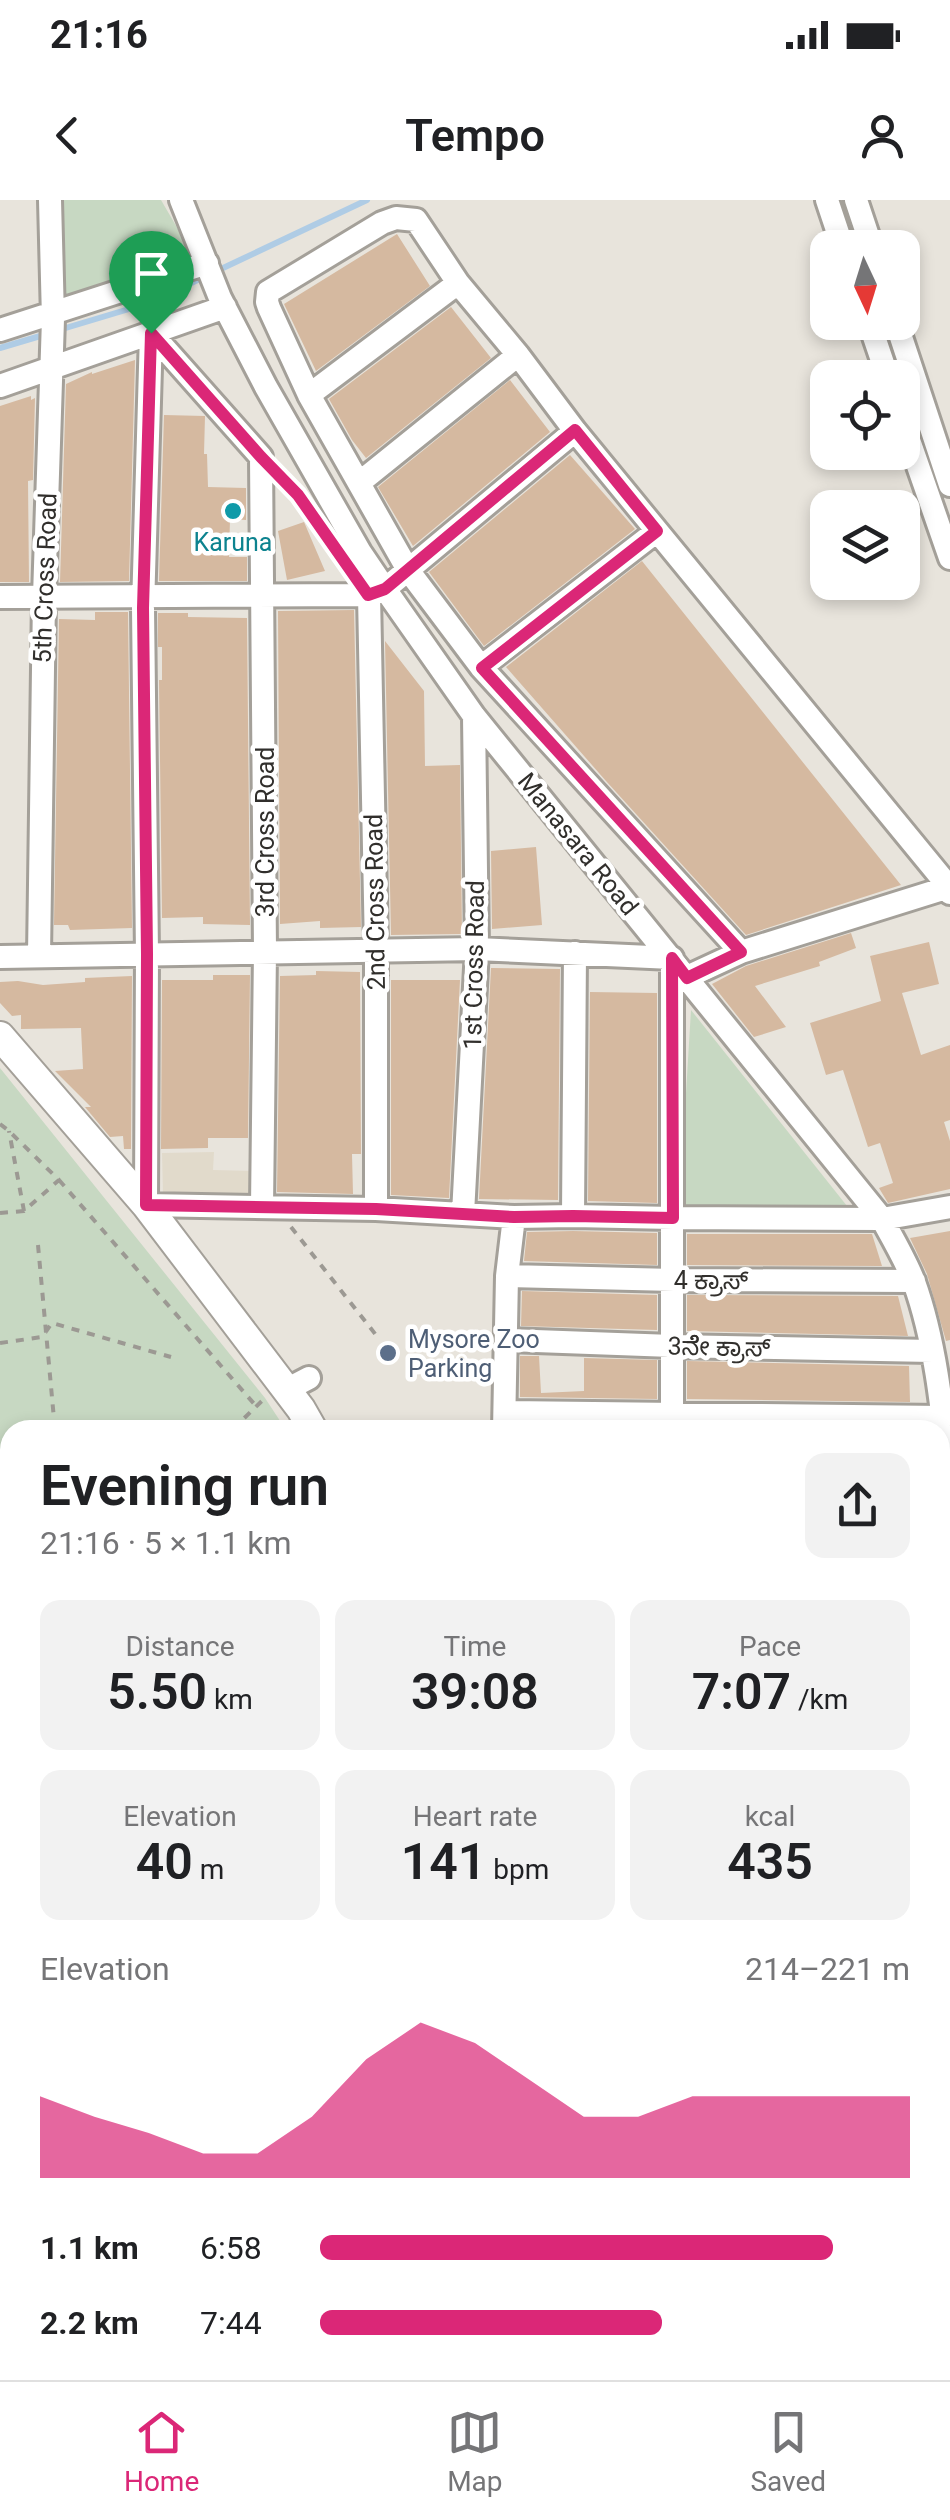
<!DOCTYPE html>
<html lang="en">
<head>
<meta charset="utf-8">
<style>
  body { margin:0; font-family:Roboto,"Noto Sans Kannada",sans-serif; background:#f2f2f2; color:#202124; height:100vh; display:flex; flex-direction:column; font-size:38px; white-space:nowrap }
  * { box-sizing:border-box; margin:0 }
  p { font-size:32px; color:#757577 }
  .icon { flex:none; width:55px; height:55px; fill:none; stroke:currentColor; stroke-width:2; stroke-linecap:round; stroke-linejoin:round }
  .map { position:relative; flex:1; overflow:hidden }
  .side { position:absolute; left:0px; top:1220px; width:950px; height:960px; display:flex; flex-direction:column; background:#fff; border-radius:30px 30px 0 0; box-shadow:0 5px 15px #0003 }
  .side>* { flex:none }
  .needle { width:65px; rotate:176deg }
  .buttons { position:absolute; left:810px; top:30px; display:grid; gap:20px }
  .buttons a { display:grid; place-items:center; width:110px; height:110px; border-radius:20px; background:#fff; box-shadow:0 5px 15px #0003; font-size:50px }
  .pin { position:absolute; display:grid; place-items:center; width:85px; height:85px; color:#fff; margin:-102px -42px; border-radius:50% 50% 50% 0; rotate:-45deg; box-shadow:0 0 10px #0007 }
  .pin .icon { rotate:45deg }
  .round { display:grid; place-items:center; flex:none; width:105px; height:105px; border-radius:20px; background:#f2f2f2 }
  .summary { display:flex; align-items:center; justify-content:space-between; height:170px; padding:0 40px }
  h1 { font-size:55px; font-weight:600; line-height:75px }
  .stats { display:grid; grid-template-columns:repeat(3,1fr); gap:15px; height:170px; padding:10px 40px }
  .stats div { display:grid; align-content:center; border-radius:20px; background:#f2f2f2; text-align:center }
  .stats b { font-size:50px; font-weight:600 }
  .stats small { font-size:28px; font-weight:400 }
  .stats p { font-size:28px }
  .chart { height:280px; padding:20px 40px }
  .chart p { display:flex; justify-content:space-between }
  .chart svg { width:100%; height:180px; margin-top:10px; fill:#db2777; opacity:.7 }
  ul { padding:0 40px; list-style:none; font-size:32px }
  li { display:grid; grid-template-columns:160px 120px 1fr; align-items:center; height:75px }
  li i { height:25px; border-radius:12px; background:#db2777 }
  .status { display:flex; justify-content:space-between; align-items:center; height:70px; padding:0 50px; background:#fff; direction:ltr }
  .status svg { height:28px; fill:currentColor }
  header { display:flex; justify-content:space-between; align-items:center; height:130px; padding:0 40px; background:#fff; font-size:45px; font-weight:600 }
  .menu { display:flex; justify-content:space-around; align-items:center; height:140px; border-top:2px solid #e0e0e0; background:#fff; font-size:28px; color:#757577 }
  .menu a { display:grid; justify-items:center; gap:5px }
  .menu .on { color:#db2777 }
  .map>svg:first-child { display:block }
</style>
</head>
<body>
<div class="status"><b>21:16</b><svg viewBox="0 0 49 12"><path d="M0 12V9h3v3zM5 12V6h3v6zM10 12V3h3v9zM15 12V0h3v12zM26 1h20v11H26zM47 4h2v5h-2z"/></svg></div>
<header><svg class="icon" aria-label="back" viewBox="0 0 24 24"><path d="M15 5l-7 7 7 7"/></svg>Tempo<svg class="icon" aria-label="person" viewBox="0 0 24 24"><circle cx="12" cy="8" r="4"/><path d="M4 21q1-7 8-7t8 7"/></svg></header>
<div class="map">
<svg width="950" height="2180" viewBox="0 0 950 2180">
  <rect width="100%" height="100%" fill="#e8e4dc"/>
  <path fill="#e1dacb" d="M214,952L213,970L253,971L252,994L163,995L162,953Z"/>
  <path fill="#c7d8c2" d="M56,0H161L196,60L57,105Z
    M691,810L851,1011L679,1010Z
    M0,868L265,1198L286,1230H10V1441L0,1442Z
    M368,2170H427L428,2180H299Z"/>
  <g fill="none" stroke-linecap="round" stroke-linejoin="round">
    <path stroke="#afcce5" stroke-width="6" d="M59,130L149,103L367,0
      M0,148L47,134"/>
  </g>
  <path fill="#d5b9a0" d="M397,34L430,86L316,171L284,104Z
    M451,107L491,158L366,258L352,240L329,199Z
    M135,160L129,381L60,382L66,184L92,172V174Z
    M510,180L550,232L413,346L378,287Z
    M31,196V200L35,198L33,280L28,281L29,382H0V206Z
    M164,215L205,216L204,254H207L208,287L246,288V320L230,319L229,357H247V381H159Z
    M570,255L635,329L484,446L429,372Z
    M304,322L325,371L287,380L278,331Z
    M642,361L901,685L746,735L606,581L506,467Z
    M354,410L361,727L320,728V721L280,724L278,411Z
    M95,412H128L132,728L70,730L68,725H54L59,419L95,420Z
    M158,413H188V417L247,418L250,725L203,724V717L162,718L159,480H162V447H158Z
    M385,441L424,491L425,566L460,565L462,734L391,735Z
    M536,647L542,725L492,729L491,651Z
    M851,733L856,748L819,762L820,766L755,786L786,827L754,837L712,784L746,766Z
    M929,742L939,784L902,793L921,855L950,845V920L944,922L950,941V989L888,1003L879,988L893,983L880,943L868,947L843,870L826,875L810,823L881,801L870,756Z
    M491,768L560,769L558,1000L479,999Z
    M316,771L360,772L361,954H352L353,994L277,992L280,776L316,775Z
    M213,775H250L248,938H208V948L161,949L162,780H213Z
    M132,776L131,949H124L123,936L110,937L85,907H91L55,871L83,869L81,828L21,829V815L12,816L0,803V782L18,781L43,785L85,782V778Z
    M391,780H460L449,998L391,995Z
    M590,792L657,793V1003L588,1001Z
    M573,1031L657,1033V1065L524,1061L527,1032Z
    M950,1031V1140L946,1141L927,1074L910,1038Z
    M687,1034H872L882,1066L687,1065Z
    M522,1091L657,1095V1130L521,1126Z
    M687,1095L898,1096L908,1136L687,1131Z
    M520,1156H539L541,1193L584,1191V1158L657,1160V1199L520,1197Z
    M687,1161L909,1166L910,1202L687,1199Z"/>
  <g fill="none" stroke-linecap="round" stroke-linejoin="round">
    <defs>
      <path id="minor" d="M181,0L220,98L266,187L360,352L385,389L474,516L882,1019C893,1039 906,1061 914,1082C937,1146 943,1219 950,1285
        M827,0L843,48
        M856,0L872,48
        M869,122L888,178
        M896,122L950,285
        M0,130L207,63
        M151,133L143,408L147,754L146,1005L376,1009L514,1017L573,1016L673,1018L882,1019L950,1007
        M151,133L261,257L265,751L262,1007
        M0,186L225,107
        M309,195L458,83
        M902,220L950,358
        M359,283L518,155
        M369,395L376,750V1009
        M0,397L369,395L385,389L575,231
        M481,467L657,331
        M741,752L481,467L408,370L309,195L269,108L267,102L268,92L382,23L396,18L416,20L458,83L518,155L575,231L949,687L950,693
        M39,756L44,397L53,119L50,0
        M0,757L477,749L672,758V1230
        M687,777L741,752L949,687
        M463,1014L477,749L474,516
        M573,1016L575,753
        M507,1076L674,1080L914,1081
        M507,1140L672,1146L932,1151
        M286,1190L309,1178
        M505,1212L943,1217
        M504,1230L507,1076L514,1017
        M940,1363H950
        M940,1439H950
        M940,1498L950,1497
        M940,1601H950
        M940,1699L950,1671
        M940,1966L950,1967
        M940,2091L950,2059
        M702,2180L703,2170
        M858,2180L861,2170"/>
      <path id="major" d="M0,836L146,1005L301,1209L313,1230
        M0,2010H10
        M448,2170L449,2180
        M903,2170L919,2180"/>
    </defs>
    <use href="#minor" stroke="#a4a099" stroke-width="28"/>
    <use href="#major" stroke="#a4a099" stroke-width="32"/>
    <path stroke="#9c9993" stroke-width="4" stroke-dasharray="8 8" stroke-linecap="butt" d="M282,279L298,295L319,326
      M0,924L9,931L59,980L24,1011L9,931
      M59,980L256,1206
      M0,1013L24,1011
      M291,1027L376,1135
      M38,1045L55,1230
      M0,1143L42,1137L52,1123L171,1157
      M235,1230V1227L266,1197
      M0,1374L10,1378"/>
    <use href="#minor" stroke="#fff" stroke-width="22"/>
    <use href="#major" stroke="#fff" stroke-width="28"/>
  </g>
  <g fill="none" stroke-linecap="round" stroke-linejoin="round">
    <defs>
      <path id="route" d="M151,133L261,257L298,295L368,395L385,389L575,230L657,331L482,468L741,752L687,778L672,758L673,1018L573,1016L514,1017L376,1009L146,1005L147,754L143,408Z"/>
    </defs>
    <use href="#route" stroke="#fff" stroke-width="20"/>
    <use href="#route" stroke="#db2777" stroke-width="12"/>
  </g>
  <circle fill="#0f9aa8" stroke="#fff" stroke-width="4" cx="233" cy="311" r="10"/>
  <circle fill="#5c6f8a" stroke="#fff" stroke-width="4" cx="388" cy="1153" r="10"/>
  <g text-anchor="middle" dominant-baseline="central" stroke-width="9" stroke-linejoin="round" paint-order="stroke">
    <g font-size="25" fill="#0d838f" stroke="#fff">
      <text x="233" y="342">Karuna</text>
    </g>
    <g font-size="25" fill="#312f2c" stroke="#fff">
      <text transform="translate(45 378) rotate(-88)">5th Cross Road</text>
      <text transform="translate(265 632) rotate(-90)">3rd Cross Road</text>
      <text transform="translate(578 644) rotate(51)">Manasara Road</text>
      <text transform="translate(375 702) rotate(-91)">2nd Cross Road</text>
      <text transform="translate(474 765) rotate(-89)">1st Cross Road</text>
      <text x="711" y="1080">4 ಕ್ರಾಸ್</text>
      <text transform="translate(719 1147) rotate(1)">3ನೆೇ ಕ್ರಾಸ್</text>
    </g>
    <g font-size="25" fill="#4e5e75" stroke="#fff" text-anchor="start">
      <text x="408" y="1139">Mysore Zoo<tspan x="408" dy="29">Parking</tspan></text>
    </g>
  </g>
</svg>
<div class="buttons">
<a><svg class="needle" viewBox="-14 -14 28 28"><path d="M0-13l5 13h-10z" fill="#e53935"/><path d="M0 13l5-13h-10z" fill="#757577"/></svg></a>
<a><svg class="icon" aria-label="locate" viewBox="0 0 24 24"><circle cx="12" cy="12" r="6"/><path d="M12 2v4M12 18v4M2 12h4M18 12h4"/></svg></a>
<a><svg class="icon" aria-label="layers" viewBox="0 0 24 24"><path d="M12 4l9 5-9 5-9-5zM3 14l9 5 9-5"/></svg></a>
</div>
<div class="pin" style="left:151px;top:133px;background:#1e9e55"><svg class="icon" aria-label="arrive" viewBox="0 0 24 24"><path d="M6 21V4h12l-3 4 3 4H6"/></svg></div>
<section class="side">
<div class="summary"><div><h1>Evening run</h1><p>21:16 · 5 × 1.1 km</p></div><a class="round"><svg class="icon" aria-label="share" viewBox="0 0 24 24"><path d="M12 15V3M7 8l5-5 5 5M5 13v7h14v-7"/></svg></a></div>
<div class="stats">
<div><p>Distance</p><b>5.50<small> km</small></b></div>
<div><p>Time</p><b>39:08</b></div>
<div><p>Pace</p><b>7:07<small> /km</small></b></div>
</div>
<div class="stats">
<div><p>Elevation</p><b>40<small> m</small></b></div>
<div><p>Heart rate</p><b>141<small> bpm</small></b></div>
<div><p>kcal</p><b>435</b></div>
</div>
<div class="chart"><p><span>Elevation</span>214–221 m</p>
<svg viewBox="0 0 160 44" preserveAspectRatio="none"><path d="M0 44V24L10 29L20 33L30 38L40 38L50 29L60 15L70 6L80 11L90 20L100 29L110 29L120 24L130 24L140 24L150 24L160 24V44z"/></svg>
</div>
<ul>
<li><b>1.1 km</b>6:58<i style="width:87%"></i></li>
<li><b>2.2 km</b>7:44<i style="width:58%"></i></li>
</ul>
</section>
</div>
<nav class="menu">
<a class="on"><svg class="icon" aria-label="home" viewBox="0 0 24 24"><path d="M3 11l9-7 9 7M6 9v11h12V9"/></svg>Home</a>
<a><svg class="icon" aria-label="map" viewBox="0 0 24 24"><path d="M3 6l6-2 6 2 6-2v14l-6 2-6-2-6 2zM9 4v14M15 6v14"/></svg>Map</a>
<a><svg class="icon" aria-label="saved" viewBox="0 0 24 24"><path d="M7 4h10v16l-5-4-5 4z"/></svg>Saved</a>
</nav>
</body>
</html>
